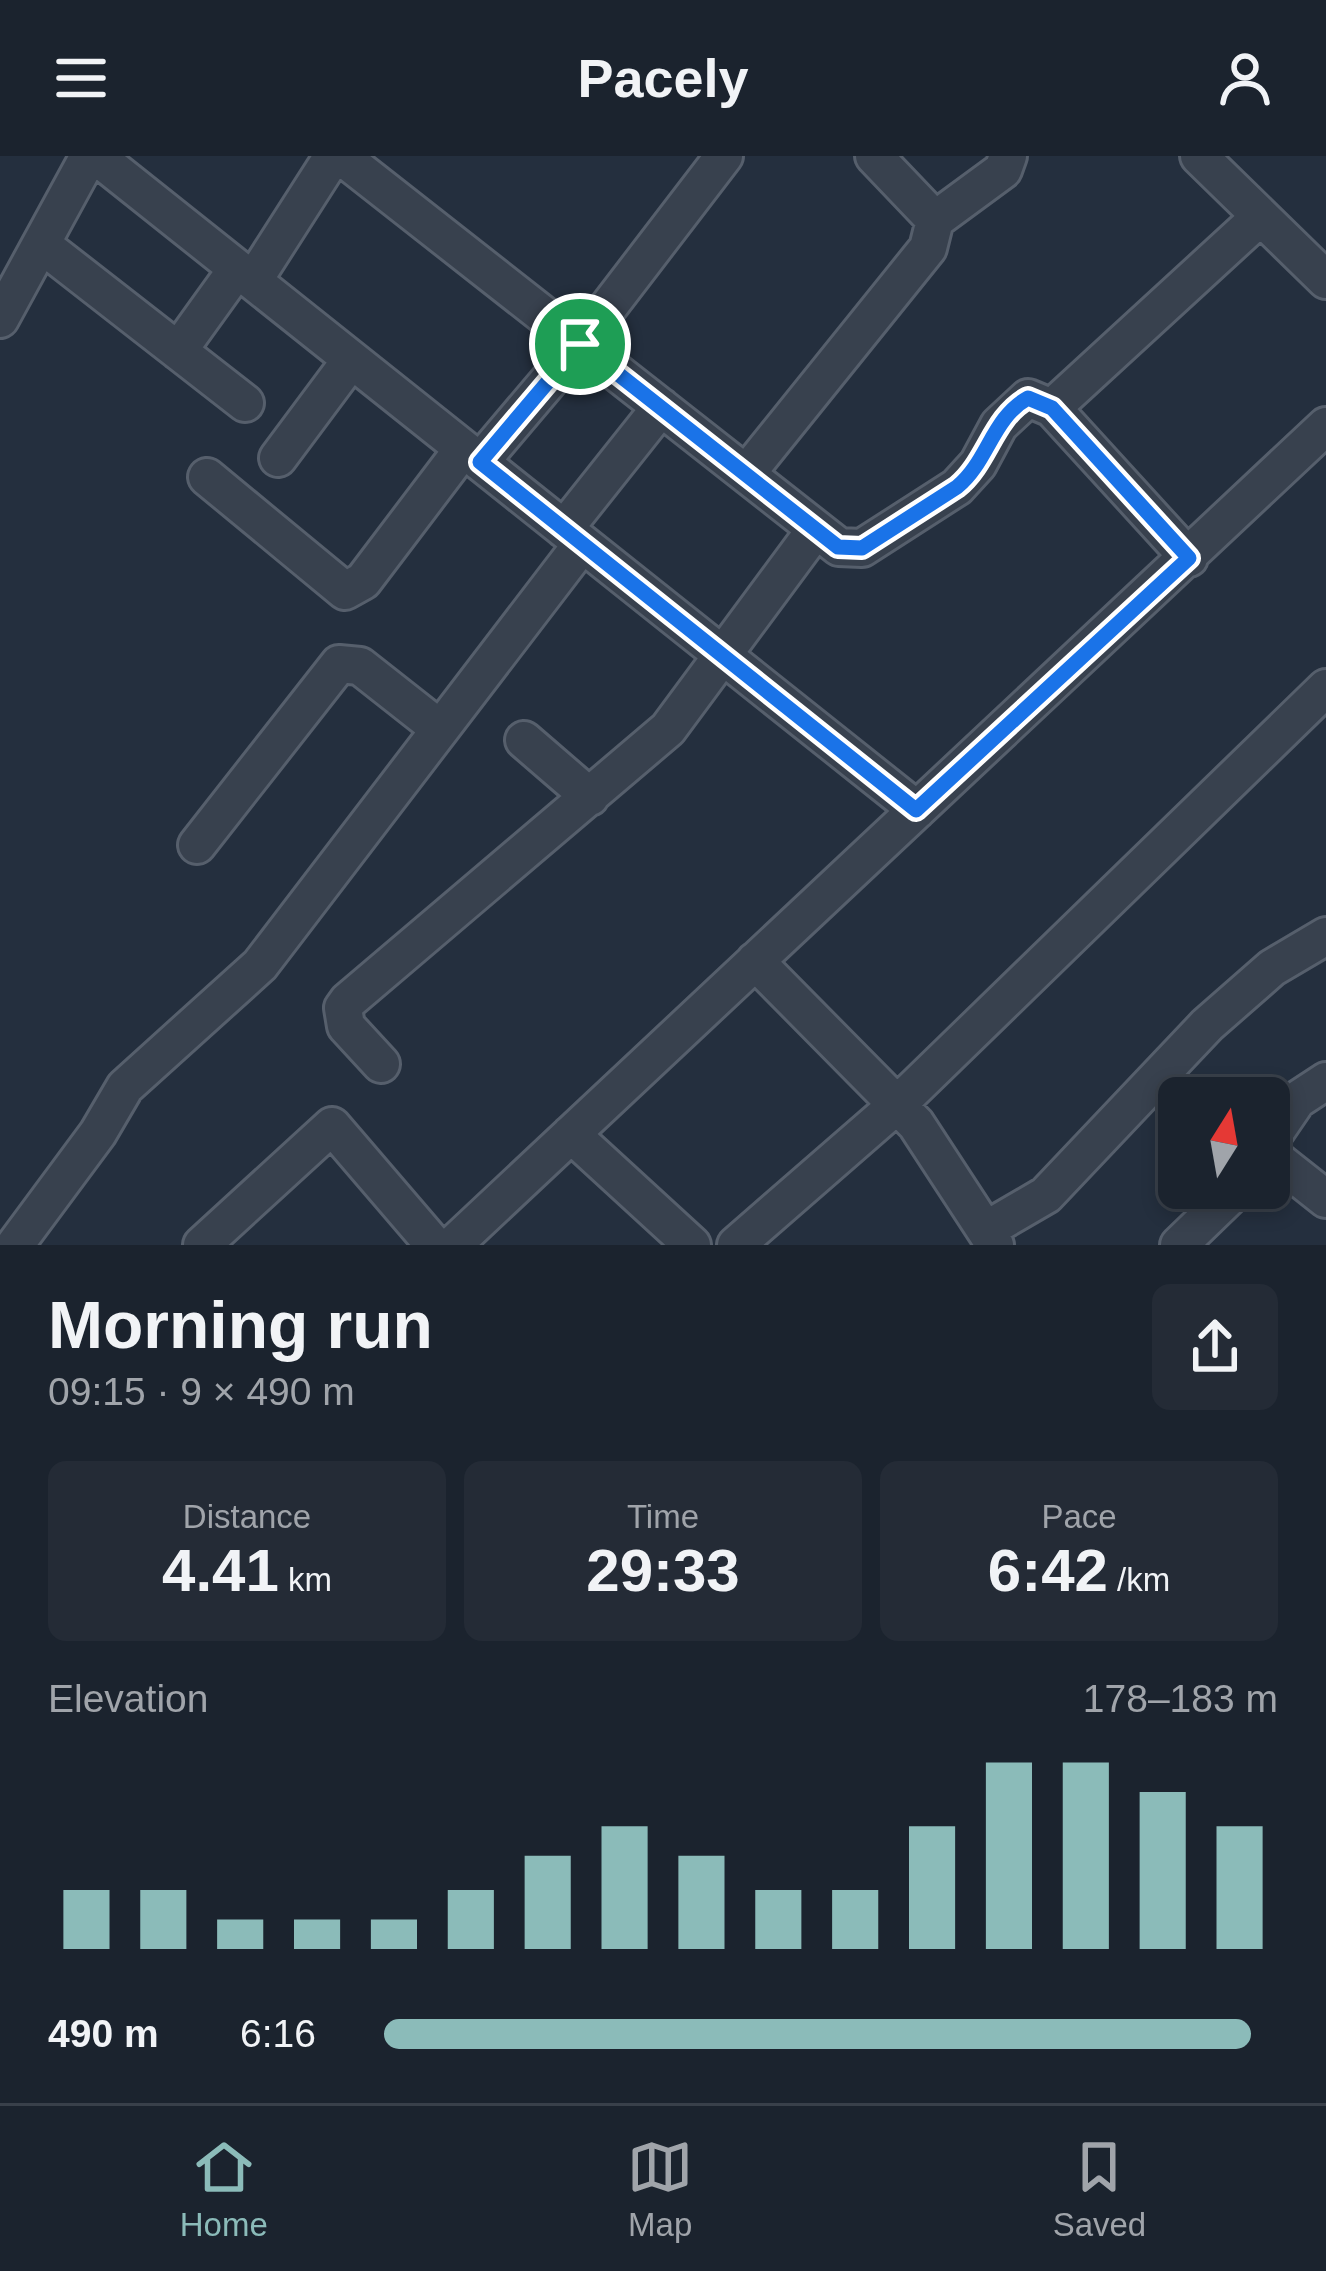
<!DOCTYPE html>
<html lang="en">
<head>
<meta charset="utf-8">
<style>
  body { margin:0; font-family:Arial,sans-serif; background:#242b36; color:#f1f3f6; height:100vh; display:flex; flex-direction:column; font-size:45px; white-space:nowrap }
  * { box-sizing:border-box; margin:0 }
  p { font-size:39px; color:#a0a4aa }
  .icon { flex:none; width:66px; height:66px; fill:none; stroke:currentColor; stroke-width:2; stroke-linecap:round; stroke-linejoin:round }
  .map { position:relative; height:1089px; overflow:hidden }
  .details { display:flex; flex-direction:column; background:#1b232e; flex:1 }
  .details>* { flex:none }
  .needle { width:78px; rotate:11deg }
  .buttons { position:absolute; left:1158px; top:921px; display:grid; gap:24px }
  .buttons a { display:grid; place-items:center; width:132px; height:132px; border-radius:18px; background:#1b232e; box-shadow:0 6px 18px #0003,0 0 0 3px #39404a; font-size:60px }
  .pin { position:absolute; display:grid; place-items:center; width:102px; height:102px; color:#fff; margin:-51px; border:6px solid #fff; border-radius:50%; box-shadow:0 3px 12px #0007 }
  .round { display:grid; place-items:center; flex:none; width:126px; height:126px; border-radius:18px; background:#242b36 }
  .summary { display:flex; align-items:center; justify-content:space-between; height:204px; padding:0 48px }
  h1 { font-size:66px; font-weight:700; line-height:90px }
  .metrics { display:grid; grid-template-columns:repeat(3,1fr); gap:18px; height:204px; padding:12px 48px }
  .metrics div { display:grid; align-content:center; border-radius:18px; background:#242b36; text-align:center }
  .metrics b { font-size:60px; font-weight:700 }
  .metrics small { font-size:33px; font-weight:400 }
  .metrics p { font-size:33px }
  .chart { height:336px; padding:24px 48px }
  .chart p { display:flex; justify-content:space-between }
  .chart svg { width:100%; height:216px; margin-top:12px; stroke:#8bbbb9; stroke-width:6 }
  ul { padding:0 48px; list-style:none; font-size:39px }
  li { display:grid; grid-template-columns:192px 144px 1fr; align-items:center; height:90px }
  li i { height:30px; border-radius:15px; background:#8bbbb9 }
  header { display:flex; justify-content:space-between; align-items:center; height:156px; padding:0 48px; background:#1b232e; font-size:54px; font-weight:700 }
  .tab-bar { display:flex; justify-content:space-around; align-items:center; height:168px; border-top:3px solid #39404a; background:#1b232e; font-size:33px; color:#a0a4aa }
  .tab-bar a { display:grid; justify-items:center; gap:6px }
  .tab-bar .active { color:#8bbbb9 }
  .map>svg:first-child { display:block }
</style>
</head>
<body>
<header><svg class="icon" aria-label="menu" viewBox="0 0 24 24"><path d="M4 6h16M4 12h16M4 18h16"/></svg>Pacely<svg class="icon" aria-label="person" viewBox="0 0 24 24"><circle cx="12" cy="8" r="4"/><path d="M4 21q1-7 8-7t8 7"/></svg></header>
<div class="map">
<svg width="1326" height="1089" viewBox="0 0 1326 1089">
  <rect width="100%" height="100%" fill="#242f3e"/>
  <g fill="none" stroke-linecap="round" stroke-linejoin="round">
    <defs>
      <path id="minor" d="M96,0L917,654
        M341,0L839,391L862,392L957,331L978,308L999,269L1028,242L1052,252L1189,402
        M1199,0L1326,124
        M935,64L1003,14L1008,0
        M41,88L245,247
        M253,125L333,0
        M0,163L89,0
        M178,195L237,113
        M1052,252L1260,61
        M278,302L351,204
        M480,306L580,188L724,0
        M746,318L928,92L935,64L874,0
        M207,321L345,435L363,425L463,293
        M564,373L661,251
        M524,584L590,641
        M197,689L339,508L360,510L440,573
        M755,805L916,968L995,1089
        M381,908L346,870L343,852L348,845L668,573L816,373
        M571,978L692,1089
        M1269,985L1297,944L1326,925
        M1269,998L1326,1043
        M986,1074L1046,1039L1207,869L1272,812L1326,780
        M15,1089L98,977L125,931L260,809L582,388
        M202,1089L332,970L434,1089
        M453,1089L1326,270
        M736,1089L898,948L1326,532
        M1179,1089L1238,1032"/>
    </defs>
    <use href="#minor" stroke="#565f6c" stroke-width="42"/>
    <use href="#minor" stroke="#38414e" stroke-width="36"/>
  </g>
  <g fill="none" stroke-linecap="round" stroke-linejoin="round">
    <defs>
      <path id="route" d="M580,188L838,391L862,392L957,331C988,306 992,262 1028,242L1052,252L1189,402L916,654L480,306Z"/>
    </defs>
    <use href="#route" stroke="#fff" stroke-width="24"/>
    <use href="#route" stroke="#1a73e8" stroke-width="15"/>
  </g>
</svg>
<div class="buttons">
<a><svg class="needle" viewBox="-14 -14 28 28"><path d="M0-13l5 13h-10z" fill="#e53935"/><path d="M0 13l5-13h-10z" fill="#a0a4aa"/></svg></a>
</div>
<div class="pin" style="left:580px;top:188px;background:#1e9e55"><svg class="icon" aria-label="arrive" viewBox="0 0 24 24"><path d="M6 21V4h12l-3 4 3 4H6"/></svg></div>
</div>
<section class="details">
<div class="summary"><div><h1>Morning run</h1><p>09:15 · 9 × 490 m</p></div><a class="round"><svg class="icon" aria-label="share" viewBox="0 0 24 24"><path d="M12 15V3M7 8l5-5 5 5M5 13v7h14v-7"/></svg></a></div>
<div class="metrics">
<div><p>Distance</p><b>4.41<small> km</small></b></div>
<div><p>Time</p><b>29:33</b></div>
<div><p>Pace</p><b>6:42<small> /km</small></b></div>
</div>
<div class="chart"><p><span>Elevation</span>178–183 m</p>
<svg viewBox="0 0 160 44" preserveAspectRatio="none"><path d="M5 44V32M15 44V32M25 44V38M35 44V38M45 44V38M55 44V32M65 44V25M75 44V19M85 44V25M95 44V32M105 44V32M115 44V19M125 44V6M135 44V6M145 44V12M155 44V19"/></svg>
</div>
<ul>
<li><b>490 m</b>6:16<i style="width:97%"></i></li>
</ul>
</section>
<nav class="tab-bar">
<a class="active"><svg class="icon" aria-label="home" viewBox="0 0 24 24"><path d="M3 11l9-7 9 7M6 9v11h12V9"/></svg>Home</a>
<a><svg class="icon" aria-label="map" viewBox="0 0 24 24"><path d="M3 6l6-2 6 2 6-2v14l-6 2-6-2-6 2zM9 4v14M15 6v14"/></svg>Map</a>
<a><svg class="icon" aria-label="saved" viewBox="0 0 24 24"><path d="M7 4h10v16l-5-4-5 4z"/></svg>Saved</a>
</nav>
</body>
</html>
